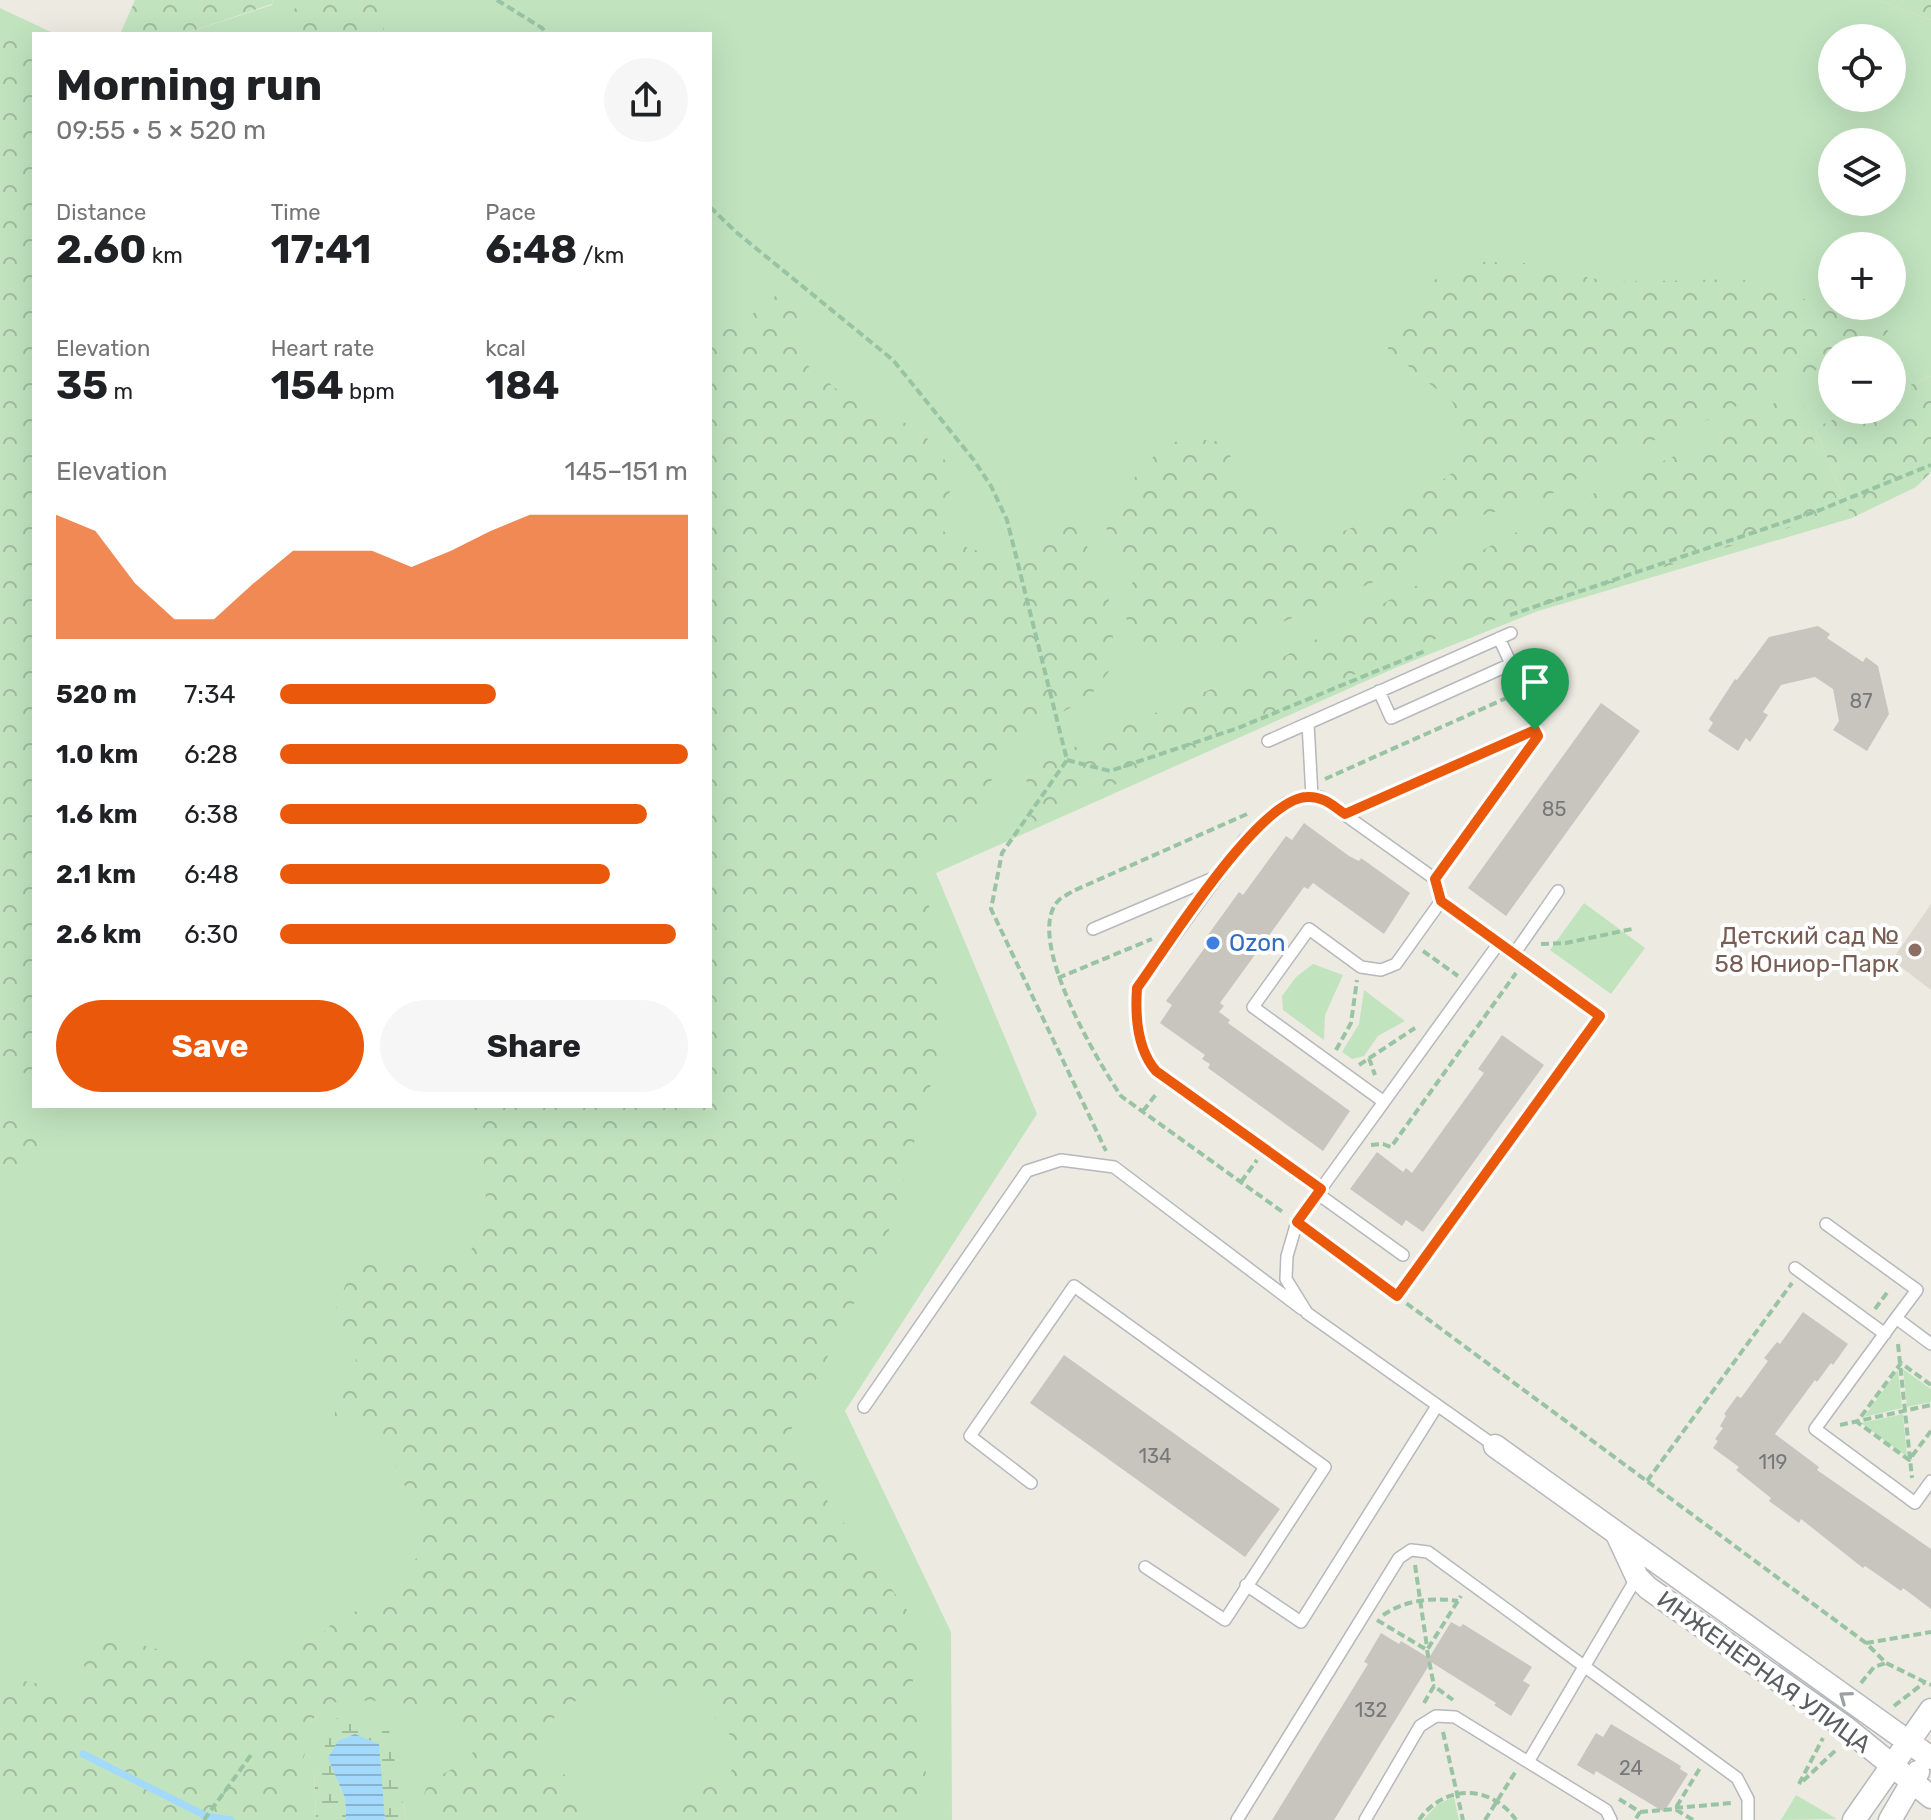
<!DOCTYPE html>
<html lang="en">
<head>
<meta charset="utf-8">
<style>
  body { margin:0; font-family:Rubik,sans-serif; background:#f6f6f6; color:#202124; height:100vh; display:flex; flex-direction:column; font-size:30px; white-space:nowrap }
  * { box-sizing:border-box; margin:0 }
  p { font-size:26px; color:#757577 }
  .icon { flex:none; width:44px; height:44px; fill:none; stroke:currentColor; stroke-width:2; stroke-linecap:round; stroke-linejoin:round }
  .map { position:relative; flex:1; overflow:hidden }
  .panel { position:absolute; left:32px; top:32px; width:680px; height:1076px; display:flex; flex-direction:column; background:#fff; border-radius:0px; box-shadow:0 8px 32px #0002 }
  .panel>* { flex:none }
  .tools { position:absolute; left:1818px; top:24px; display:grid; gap:16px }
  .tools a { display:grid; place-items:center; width:88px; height:88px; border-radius:50%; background:#fff; box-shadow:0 8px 32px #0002; font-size:40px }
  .pin { position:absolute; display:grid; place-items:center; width:68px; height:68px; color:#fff; margin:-82px -34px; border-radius:50% 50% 50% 0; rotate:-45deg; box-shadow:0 0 8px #0007 }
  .pin .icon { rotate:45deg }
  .round { display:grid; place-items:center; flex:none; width:84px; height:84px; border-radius:42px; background:#f6f6f6 }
  .summary { display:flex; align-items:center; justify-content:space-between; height:136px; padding:0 24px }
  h1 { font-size:44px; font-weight:700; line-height:60px }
  .metrics { display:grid; grid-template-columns:repeat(3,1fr); gap:12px; height:136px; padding:8px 24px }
  .metrics div { display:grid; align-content:center }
  .metrics b { font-size:40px; font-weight:700 }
  .metrics small { font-size:22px; font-weight:400 }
  .metrics p { font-size:22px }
  .chart { height:224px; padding:16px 24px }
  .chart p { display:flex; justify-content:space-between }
  .chart svg { width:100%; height:144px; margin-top:8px; fill:#ea580c; opacity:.7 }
  .cta { display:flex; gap:16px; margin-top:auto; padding:16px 24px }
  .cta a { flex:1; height:92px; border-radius:48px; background:#ea580c; color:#fff; font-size:32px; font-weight:700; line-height:92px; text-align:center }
  .cta a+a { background:#f6f6f6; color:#202124 }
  ul { padding:0 24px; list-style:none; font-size:26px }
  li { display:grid; grid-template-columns:128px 96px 1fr; align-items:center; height:60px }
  li i { height:20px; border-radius:10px; background:#ea580c }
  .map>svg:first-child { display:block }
</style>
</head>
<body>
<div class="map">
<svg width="1931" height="1820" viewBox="0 0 1931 1820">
  <defs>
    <pattern id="forest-crowns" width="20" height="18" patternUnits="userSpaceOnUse" patternTransform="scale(2)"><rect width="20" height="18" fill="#c1e4bf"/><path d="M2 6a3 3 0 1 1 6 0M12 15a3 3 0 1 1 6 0" fill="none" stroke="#a0bc9f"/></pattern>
    <pattern id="wetland-marsh" width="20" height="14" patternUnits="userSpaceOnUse" patternTransform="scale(2)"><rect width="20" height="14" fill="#c1e4bf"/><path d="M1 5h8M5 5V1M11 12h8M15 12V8" fill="none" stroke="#a0bc9f"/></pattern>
    <pattern id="water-rules" width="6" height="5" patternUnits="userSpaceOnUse" patternTransform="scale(2)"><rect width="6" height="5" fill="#a3d9fb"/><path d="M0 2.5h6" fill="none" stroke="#88b3cf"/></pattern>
  </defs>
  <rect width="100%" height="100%" fill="#edeae2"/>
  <path fill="#ddd9d0" d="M1931,904V990L1892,960Z"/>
  <path fill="#c1e4bf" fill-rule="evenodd" d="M273,0H1878L1931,20V376L1892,393V350H1832V410H1854L1815,428L1852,518L1538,611L1395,668L936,873L1037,1114L845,1411L951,1632L952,1820H406L403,1803L314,1771L316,1820H0V8L55,34H34V1106H710V34H183L272,5ZM1832,38H1892V98H1832ZM1832,142H1892V202H1832ZM1832,246H1892V306H1832Z
    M1584,903L1645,948L1611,994L1550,950Z
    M1313,964L1343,975L1325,1015L1324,1040L1283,1010L1282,996L1296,977Z
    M1364,990L1405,1021L1378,1036L1364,1056L1352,1059L1342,1052L1359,1024Z
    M1903,1369L1931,1389V1402L1907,1407Z
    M1898,1370L1902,1408L1864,1417Z
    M1903,1414L1907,1457L1861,1423Z
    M1796,1795L1837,1819L1781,1820Z
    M1454,1797L1459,1820H1423L1438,1804Z"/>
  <path fill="url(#forest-crowns)" d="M135,0H273L272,4L183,34H120Z
    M301,0H382L384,34H283L287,20Z
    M1878,0H1931V20Z
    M0,28L34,47V1077L0,1063Z
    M1474,262H1520L1609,282L1741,279L1872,321L1890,332L1860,350H1832V366L1793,376L1718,416L1618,454L1543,499L1483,515L1394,573L1212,653H1159L1134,634L1124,614L1135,573L1106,528C1115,502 1148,452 1175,442C1188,437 1210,441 1225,442L1248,504L1303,545C1356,529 1418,501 1461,466L1460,423L1453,403L1388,349L1390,329L1408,318L1434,280Z
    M779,293L800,295L806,315L799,336V358L847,398L886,413L922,432L949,465L951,486L941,528L956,544L998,557L1007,576L1057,521L1068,519L1076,526L1101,572L1108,593L1114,647L1110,670L1089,697L1010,742L997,760L987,797L971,826L926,862L921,871V883L939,934L945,981L935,1070L887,1237L785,1442L917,1624C923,1644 914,1659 913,1679C912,1689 916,1700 918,1710C924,1747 934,1787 913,1820H660C671,1788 776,1785 722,1725C710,1713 701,1697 684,1692L602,1691L560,1707L540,1745L541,1756L575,1783L585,1815L578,1820H530L514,1812L502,1811L493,1820H426C411,1766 461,1781 477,1745C464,1702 375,1697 337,1702C329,1703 322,1710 315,1714L299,1776L305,1820H41L25,1809L0,1801V1677L100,1694L78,1655L94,1640L137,1644L178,1654L262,1660L322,1634L338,1618L378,1603L407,1572L419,1554L416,1509L388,1450L375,1432L334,1417L339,1396L354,1380L356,1357L331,1321L356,1259C373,1260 438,1269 449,1265C505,1247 483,1146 473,1106H710V326L746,319Z
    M1931,376V472L1916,487L1852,518L1815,428L1854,410H1892V393Z
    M1804,391L1803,413L1842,511L1420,644L1032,823L1025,768L1268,665L1556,511L1713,438L1783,398Z
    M0,1117L28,1119L46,1131L39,1152L0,1186Z"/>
  <path fill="url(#wetland-marsh)" d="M337,1718L389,1730L406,1820H385L378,1744L328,1758L345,1798L346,1820H316L314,1771Z"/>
  <path fill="url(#water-rules)" d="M355,1734L379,1744L385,1820H346L345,1798L328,1758L338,1741Z"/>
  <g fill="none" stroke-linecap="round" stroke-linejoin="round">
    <path stroke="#a3d9fb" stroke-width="7" d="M83,1754L206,1816L231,1820"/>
  </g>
  <path fill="#c8c5bf" d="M1818,626L1830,634L1827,638L1863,662L1866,657L1878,666L1889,714L1867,751L1833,730L1839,721L1833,689L1815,677L1781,685L1763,712L1768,715L1750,742L1746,738L1738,751L1708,731L1713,723L1709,719L1735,679L1737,680L1769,637Z
    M1601,703L1640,731L1506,916L1468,888Z
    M1304,823L1349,856L1359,861L1361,858L1410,893L1384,934L1313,883L1308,889L1304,887L1220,1003L1224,1006L1219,1012L1230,1020L1228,1023L1350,1111L1323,1151L1208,1068L1210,1064L1202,1059L1205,1055L1160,1023L1172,1005L1166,1001L1209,942L1205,939L1239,892L1243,895L1286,836L1292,840Z
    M1502,1035L1544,1065L1423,1232L1406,1220L1402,1226L1350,1189L1377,1152L1403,1172L1406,1168L1412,1173L1484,1073L1478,1069Z
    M1803,1312L1848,1344L1833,1365L1831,1363L1817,1382L1815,1380L1775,1434L1819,1467L1817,1470L1931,1549V1609L1903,1588L1901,1591L1865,1566L1863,1568L1801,1519L1799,1523L1769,1501L1771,1498L1736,1470L1739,1467L1713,1448L1718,1441L1715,1439L1723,1428L1720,1426L1726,1416L1724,1414L1737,1396L1741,1398L1768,1361L1764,1358L1777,1342L1780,1344Z
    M1064,1355L1280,1509L1245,1557L1030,1403Z
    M1451,1622L1460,1627L1463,1624L1532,1667L1523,1681L1530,1685L1511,1716L1494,1705L1496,1703L1431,1662L1334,1820H1272L1368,1664L1364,1662L1381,1633L1399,1644L1401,1641L1429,1658Z
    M1611,1724L1681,1766L1680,1769L1688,1774L1664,1812L1596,1771L1594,1775L1577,1765L1596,1733L1603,1737Z"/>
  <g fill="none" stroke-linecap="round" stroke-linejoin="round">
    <defs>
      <path id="lane" d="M1379,691L1391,718L1511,664L1499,638
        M1308,723L1312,797
        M1268,741L1511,633
        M1345,814L1535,730L1538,736L1435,879
        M1093,929L1218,876
        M1514,954L1558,891
        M1384,1102L1253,1007L1309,929L1361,967L1381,970L1396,964L1441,901L1499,943
        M1321,1189L1156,1071C1137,1049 1135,1016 1137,988L1244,840L1286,803L1303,797H1320L1435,879L1441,901
        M1318,1194L1403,1255
        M1826,1224L1917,1290L1896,1318
        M1795,1268L1885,1334
        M1931,1344L1896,1318L1815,1429L1915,1503L1931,1481
        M864,1407L1027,1171L1061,1160L1114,1167L1302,1309
        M1495,1446L1307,1313L1286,1279L1287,1256L1297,1222L1499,943L1600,1016
        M1031,1483L970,1436L1074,1286L1325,1467L1225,1620L1145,1567
        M1246,1585L1301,1622L1437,1406
        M1528,1762L1637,1577
        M1237,1820L1399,1558L1411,1550L1428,1552L1737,1778L1748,1799V1820
        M1365,1820L1420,1726L1436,1716L1455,1717L1606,1810L1611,1820"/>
      <path id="street" d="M1495,1446L1931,1758
        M1617,1534L1637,1577L1648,1588L1846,1728L1931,1797
        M1854,1820L1931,1710
        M1890,1820L1918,1772"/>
    </defs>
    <use href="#lane" stroke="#b5b8bc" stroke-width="14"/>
    <use href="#street" stroke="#b5b8bc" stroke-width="25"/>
    <path stroke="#99c4a3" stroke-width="4" stroke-dasharray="8 4" stroke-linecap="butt" d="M497,0L542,28L547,34
      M710,207L736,232L893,360L973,459L991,486L1007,520L1067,760L1002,853L991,909L1106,1151
      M1510,615L1820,510L1931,465
      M1067,760L1110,771L1238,728L1425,651
      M1325,779L1529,688
      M1247,814L1073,891C1069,894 1061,897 1058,901C1024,938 1098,1062 1121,1096L1284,1213
      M1541,944L1566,943L1632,929
      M1423,951L1458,976
      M1058,978L1152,939
      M1336,1050L1351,1023L1357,980
      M1369,1058L1375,1075
      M1359,1065L1415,1028
      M1143,1111L1157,1093
      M1371,1145L1383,1144L1391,1147L1516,973
      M1241,1182L1257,1160
      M1310,1232L1866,1643L1886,1663L1931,1685
      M1397,1296L1590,1029
      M1875,1309L1889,1290
      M1898,1344L1912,1478
      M1931,1385L1901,1363L1857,1422L1909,1460L1931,1431
      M1840,1425L1931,1405
      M1647,1481L1792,1283
      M1415,1565L1427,1647
      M1383,1615C1406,1600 1431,1597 1458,1601
      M1377,1620L1427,1650L1461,1596
      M1866,1643L1931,1632
      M1427,1650L1434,1686
      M1861,1683L1874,1667L1886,1663
      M1424,1703L1434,1686L1453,1700
      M1894,1706L1925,1682
      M1443,1732L1463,1820
      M1803,1781L1837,1749
      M1799,1784L1823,1738
      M1619,1799L1640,1812L1635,1820
      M1675,1808L1732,1803
      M1640,1812L1675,1809
      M204,1820L251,1755
      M1419,1820C1444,1784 1491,1784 1516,1820
      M1485,1820L1516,1771
      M1693,1820L1675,1809L1700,1768"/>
    <use href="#lane" stroke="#fff" stroke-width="11"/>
    <use href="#street" stroke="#fff" stroke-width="22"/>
  </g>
  <defs><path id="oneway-chevron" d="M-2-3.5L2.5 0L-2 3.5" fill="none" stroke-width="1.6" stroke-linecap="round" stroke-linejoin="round" transform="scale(2)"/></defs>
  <use stroke="#9c9ea1" href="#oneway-chevron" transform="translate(1845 1697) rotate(-144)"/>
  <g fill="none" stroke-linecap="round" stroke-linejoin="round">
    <defs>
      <path id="route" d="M1535,730L1538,736L1435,879L1441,901L1600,1016L1397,1296L1297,1222L1321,1189L1156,1071C1137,1049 1135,1016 1137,988C1166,948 1259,798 1307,797C1323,796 1332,805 1345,814Z"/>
    </defs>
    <use href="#route" stroke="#fff" stroke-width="16"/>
    <use href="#route" stroke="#ea580c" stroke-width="10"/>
  </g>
  <circle fill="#3f7fe0" stroke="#fff" stroke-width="3" cx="1213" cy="943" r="8"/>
  <circle fill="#8d6e63" stroke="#fff" stroke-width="3" cx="1915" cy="950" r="8"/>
  <g text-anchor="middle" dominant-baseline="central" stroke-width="8" stroke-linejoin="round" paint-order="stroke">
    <g font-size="20" fill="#767879">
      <text x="1861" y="701">87</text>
      <text x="1554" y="809">85</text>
      <text x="1155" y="1456">134</text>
      <text x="1773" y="1462">119</text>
      <text x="1371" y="1710">132</text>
      <text x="1631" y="1768">24</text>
    </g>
    <g font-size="24" fill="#785e54" stroke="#fff" text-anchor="end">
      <text x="1899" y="936">Детский сад №<tspan x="1899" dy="28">58 Юниор-Парк</tspan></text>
    </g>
    <g font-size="24" fill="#366cbe" stroke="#fff" text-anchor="start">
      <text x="1229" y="943">Ozon</text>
    </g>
    <g font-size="24" fill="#5a5e62" stroke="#fff">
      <text transform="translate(1764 1672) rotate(36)">ИНЖЕНЕРНАЯ УЛИЦА</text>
    </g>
  </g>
</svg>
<div class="tools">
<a><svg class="icon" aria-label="locate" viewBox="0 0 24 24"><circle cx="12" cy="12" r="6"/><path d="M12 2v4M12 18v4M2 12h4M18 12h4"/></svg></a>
<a><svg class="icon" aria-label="layers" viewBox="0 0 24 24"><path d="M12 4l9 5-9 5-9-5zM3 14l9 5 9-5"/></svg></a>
<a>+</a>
<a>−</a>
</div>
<div class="pin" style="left:1535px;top:730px;background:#1e9e55"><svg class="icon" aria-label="arrive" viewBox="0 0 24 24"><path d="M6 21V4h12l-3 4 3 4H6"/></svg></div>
<section class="panel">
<div class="summary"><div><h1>Morning run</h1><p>09:55 · 5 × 520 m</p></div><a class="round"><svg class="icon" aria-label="share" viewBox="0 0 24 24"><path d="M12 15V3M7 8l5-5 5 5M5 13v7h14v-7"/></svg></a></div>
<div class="metrics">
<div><p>Distance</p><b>2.60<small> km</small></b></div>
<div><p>Time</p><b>17:41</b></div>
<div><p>Pace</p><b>6:48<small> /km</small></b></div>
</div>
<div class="metrics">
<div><p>Elevation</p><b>35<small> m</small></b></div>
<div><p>Heart rate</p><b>154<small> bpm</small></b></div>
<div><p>kcal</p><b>184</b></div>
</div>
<div class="chart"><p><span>Elevation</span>145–151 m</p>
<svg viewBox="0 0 160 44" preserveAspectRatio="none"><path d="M0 44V6L10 11L20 27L30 38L40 38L50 27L60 17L70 17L80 17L90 22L100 17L110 11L120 6L130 6L140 6L150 6L160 6V44z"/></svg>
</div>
<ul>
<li><b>520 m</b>7:34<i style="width:53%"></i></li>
<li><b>1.0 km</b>6:28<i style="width:100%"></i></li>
<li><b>1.6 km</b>6:38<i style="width:90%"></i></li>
<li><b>2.1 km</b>6:48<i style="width:81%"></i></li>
<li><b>2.6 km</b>6:30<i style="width:97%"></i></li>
</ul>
<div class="cta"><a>Save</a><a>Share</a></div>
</section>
</div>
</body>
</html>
